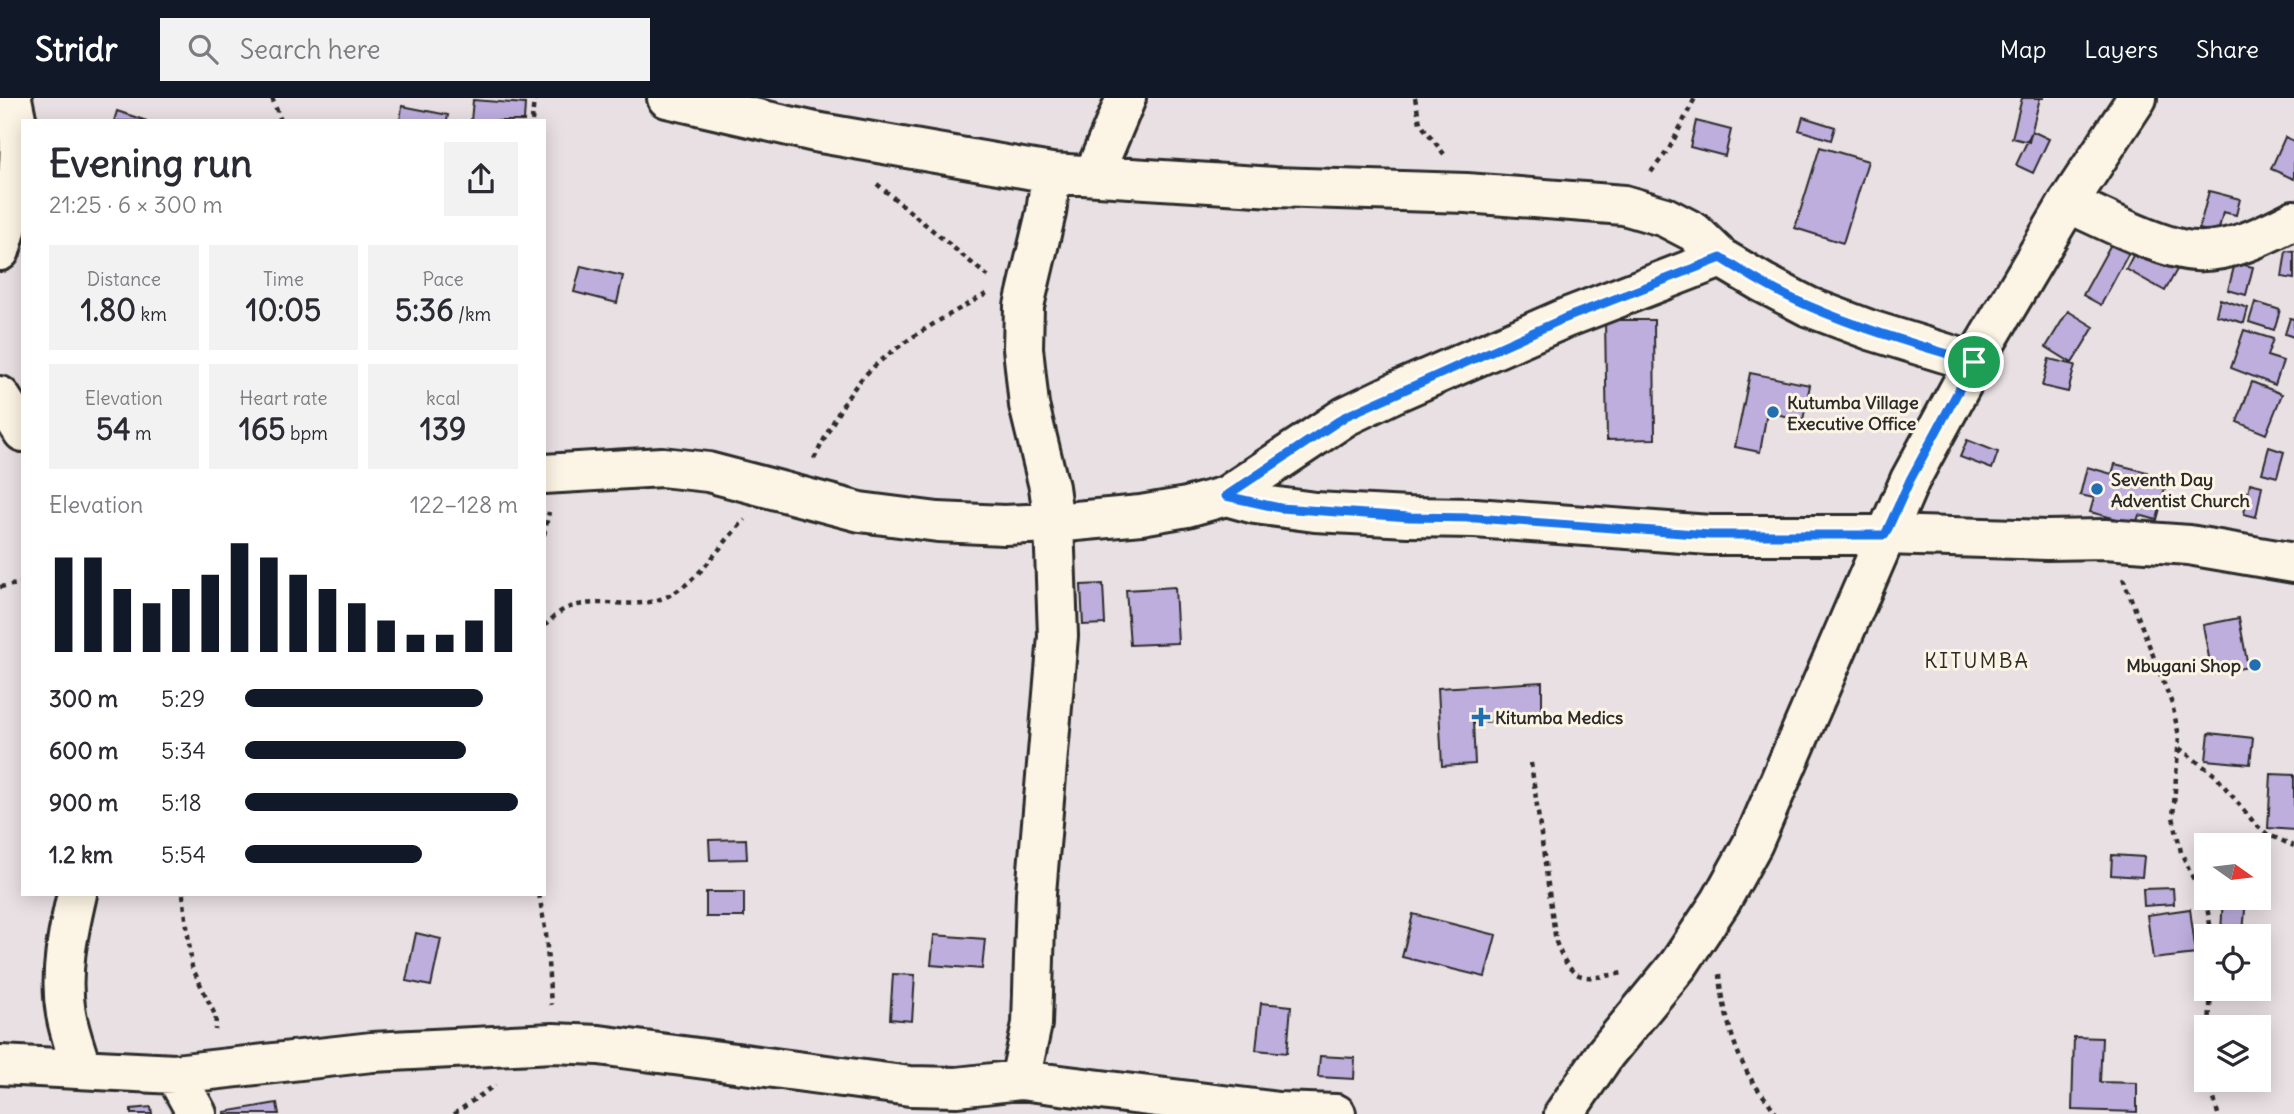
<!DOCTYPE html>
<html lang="en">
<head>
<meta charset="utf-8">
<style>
  body { margin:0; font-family:Delius,sans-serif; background:#f2f2f3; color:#2b2b33; height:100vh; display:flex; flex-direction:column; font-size:26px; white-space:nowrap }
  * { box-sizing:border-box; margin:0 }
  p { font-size:23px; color:#7c7c81 }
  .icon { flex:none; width:38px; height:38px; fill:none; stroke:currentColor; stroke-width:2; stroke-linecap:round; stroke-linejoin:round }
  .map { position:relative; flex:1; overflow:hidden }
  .sheet { position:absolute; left:21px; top:21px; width:525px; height:777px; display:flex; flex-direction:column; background:#fff; border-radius:0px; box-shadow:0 4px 18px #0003 }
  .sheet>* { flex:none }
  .needle { width:46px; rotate:104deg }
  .buttons { position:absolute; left:2194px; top:735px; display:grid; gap:14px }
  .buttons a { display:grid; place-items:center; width:77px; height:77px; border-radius:0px; background:#fff; box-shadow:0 4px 18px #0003; font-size:35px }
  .pin { position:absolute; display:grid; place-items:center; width:60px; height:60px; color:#fff; margin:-30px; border:4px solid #fff; border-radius:50%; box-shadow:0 2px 7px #0007 }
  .round { display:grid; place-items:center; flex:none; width:74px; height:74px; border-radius:0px; background:#f2f2f3 }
  .summary { display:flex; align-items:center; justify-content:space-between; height:119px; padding:0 28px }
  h1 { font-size:38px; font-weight:800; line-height:52px }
  .metrics { display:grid; grid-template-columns:repeat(3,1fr); gap:10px; height:119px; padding:7px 28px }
  .metrics div { display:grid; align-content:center; border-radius:0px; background:#f2f2f3; text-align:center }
  .metrics b { font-size:30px; font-weight:800 }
  .metrics small { font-size:19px; font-weight:400 }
  .metrics p { font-size:19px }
  .chart { height:196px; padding:14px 28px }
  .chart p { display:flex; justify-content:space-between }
  .chart svg { width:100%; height:126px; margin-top:7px; stroke:#111827; stroke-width:6 }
  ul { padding:0 28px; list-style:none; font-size:23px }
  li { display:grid; grid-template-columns:112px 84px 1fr; align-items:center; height:52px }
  li i { height:18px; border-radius:9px; background:#111827 }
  header { display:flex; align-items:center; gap:42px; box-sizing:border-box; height:98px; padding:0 35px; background:#111827; color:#fff }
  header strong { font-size:33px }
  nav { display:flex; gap:38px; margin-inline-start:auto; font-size:24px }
  .search { width:490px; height:63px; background:#f2f2f3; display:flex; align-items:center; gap:18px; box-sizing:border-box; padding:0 24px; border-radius:0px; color:#7c7c81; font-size:26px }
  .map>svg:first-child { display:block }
</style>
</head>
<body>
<header>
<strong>Stridr</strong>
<div class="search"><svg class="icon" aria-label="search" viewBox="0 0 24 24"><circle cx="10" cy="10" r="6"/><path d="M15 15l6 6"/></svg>Search here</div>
<nav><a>Map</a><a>Layers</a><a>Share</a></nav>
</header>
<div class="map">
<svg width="2294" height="1016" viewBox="0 0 2294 1016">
  <rect width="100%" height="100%" fill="#e9e0e3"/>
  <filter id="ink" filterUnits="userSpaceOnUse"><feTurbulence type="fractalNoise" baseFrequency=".0143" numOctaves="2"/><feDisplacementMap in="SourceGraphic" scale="14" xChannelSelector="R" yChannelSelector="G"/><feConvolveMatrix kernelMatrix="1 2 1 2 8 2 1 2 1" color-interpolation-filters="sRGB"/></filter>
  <g filter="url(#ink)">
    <path fill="#bdaede" stroke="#2b2b2b" stroke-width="2" d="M2022,0H2044H2040L2029,44L2012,40Z
      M473,2L525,6L524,23H471Z
      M402,8L448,17L447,23H400Z
      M117,13L147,23H114Z
      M1803,19L1835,29L1831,42L1799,32Z
      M1696,23L1731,32L1725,58L1690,49Z
      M2032,33L2049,41L2033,75L2016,67Z
      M2285,39L2294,43V81L2271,71Z
      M1820,49L1868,63L1843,145L1795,130Z
      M2209,93L2240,101L2236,117L2223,114L2218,135L2199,131Z
      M2116,137L2133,147L2101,207L2083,197Z
      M2139,146L2179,168L2165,193L2126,171Z
      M2286,153L2294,154V181L2282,179Z
      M2235,165L2253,169L2246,197L2228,192Z
      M581,168L623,178L617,205L574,194Z
      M2220,201L2248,210L2244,225L2216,217Z
      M2255,204L2280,212L2274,232L2249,224Z
      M2068,213L2094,229L2072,265L2046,249Z
      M2290,220L2294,221V239L2285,236Z
      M1605,222H1654L1655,341L1607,342Z
      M2244,232L2273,241L2267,258L2283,263L2275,287L2231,270Z
      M2049,261L2075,267L2068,294L2042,288Z
      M1750,275L1810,287L1803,322L1767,314L1760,354L1735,349Z
      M2252,284L2282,296L2266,336L2237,324Z
      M1967,342L1998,354L1992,371L1960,359Z
      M2269,349L2284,354L2277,379L2262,375Z
      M2115,366L2147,374L2144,385L2165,390L2157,422L2139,417L2136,426L2090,414L2094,400L2080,397L2087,369L2112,376Z
      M2250,385L2262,388L2256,419L2244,416Z
      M1103,486L1105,526L1083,527L1081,487Z
      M1175,489L1178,545L1130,547L1126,492Z
      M2239,520L2248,569L2212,576L2203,527Z
      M1542,584V622L1473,624L1475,666L1442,668L1438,590Z
      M2209,635L2253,640L2250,666L2206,662Z
      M2271,676L2294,677V732L2268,730Z
      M746,741L747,761L710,762L709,742Z
      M2112,757L2144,759L2142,779L2111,777Z
      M2173,790L2174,806L2144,808L2143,791Z
      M706,794H744V819H706Z
      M2223,800H2246L2243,835L2221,834Z
      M2190,811L2196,856L2153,861L2147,817Z
      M1413,816L1496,837L1485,879L1402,859Z
      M416,835L441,841L431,888L406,883Z
      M934,837L985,841L982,871L931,867Z
      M893,876L915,877L912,923L890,921Z
      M1261,905L1291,908L1287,955L1256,952Z
      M2074,939L2102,940L2100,984L2137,985V1014L2072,1012Z
      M1320,958L1355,960L1354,981L1318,979Z
      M277,1005L279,1016H224V1014Z
      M151,1009L152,1016H131V1011Z"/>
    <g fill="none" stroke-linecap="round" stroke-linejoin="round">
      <defs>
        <path id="street" d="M667,0L815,34L1051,75L1274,89L1466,95L1624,107L1665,119L1694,134L1721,160L1763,185L1809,209L1870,232L1974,264
          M1094,76L1126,0
          M2068,105C2100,119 2162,152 2196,153C2230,155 2264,137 2294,122
          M0,153C11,117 22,77 19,38C18,26 14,13 12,0
          M0,298L23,334
          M544,376L662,369L708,374L860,414L938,424L1004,427L1054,425L1141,417L1187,409L1226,398L1346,318L1396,294L1563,221L1721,160
          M1226,398L1255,406L1315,414L1408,419L1475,420L1710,437H1885L2047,442L2105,441L2189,447L2294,465
          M77,796C68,835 59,876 66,916C69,934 76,952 81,969
          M0,967L175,976L372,954L553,945L599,947L910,988L957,989L1020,982L1278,1014L1336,1016
          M175,976L197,1016
          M1020,982L1032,926L1036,795L1058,538L1054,425L1049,389L1029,307L1023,250L1024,208L1046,115L1051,75"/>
        <path id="secondary" d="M1564,1016L1605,956L1679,866L1721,803L1753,745L1910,382L1974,264L2068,105L2137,0"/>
      </defs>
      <use href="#street" stroke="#2b2b2b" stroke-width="44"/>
      <use href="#secondary" stroke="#2b2b2b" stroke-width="44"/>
      <path stroke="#2b2b2b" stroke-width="4.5" stroke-dasharray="5 5" stroke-linecap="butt" d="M272,0L281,23
        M1415,0L1420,25L1444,56
        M532,23L534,0
        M1651,74L1669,51L1695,0
        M877,86L991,181
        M814,361C827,336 840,308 858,285C887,250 948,217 988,195
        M544,437L549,414
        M2123,480L2172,606L2179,638L2173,719L2181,754L2193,780L2205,797L2212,838
        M0,489L23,485
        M544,528C550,523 558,514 565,511C597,497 636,514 668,498C701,482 719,447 745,422
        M2179,650L2215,677L2256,727L2267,736L2294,748
        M1531,665L1556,844C1572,885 1582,882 1623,875
        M183,796L192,869L216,919L215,932
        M539,796L546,836L551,907
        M1720,876C1722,908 1734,954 1751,981C1758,993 1769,1003 1776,1016
        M2209,929L2211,891
        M2209,982L2218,1016
        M454,1016L495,987"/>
      <use href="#street" stroke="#fcf5e5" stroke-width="38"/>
      <use href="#secondary" stroke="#fcf5e5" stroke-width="38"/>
    </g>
  </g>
  <g fill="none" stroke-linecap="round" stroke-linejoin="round" filter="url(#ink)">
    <defs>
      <path id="route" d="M1721,160C1750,178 1779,196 1811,209C1864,232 1919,247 1974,264L1910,382L1885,437H1710L1475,420L1409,419L1280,410L1226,398L1346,318L1563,221Z"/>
    </defs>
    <use href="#route" stroke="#fff" stroke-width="14"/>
    <use href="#route" stroke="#1a73e8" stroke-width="9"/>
  </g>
  <g fill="#1f6fb2" stroke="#fcf5e5" stroke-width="2.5">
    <circle cx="1773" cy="314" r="7"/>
    <circle cx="2097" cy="391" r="7"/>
    <circle cx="2255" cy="567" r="7"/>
    <path d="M1477.5 608.5h7v7h7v7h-7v7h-7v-7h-7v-7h7z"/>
  </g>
  <g text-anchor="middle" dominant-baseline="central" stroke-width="6" stroke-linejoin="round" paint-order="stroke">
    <g font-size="18" font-weight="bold" fill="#2b2b2b" stroke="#fcf5e5" text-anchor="start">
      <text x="1787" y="304">Kutumba Village<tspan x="1787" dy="21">Executive Office</tspan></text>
      <text x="2111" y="381">Seventh Day<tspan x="2111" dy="21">Adventist Church</tspan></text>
      <text x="2241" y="567" text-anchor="end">Mbugani Shop</text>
      <text x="1495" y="619">Kitumba Medics</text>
    </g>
    <g font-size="21" letter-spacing="2" fill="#2b2b2b" stroke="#fcf5e5">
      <text x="1977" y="562">KITUMBA</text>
    </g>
  </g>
</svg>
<div class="buttons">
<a><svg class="needle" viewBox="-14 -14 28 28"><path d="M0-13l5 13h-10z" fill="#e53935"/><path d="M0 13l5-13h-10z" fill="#7c7c81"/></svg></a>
<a><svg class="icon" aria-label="locate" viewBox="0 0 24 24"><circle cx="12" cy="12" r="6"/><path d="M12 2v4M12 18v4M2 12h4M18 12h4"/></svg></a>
<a><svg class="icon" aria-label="layers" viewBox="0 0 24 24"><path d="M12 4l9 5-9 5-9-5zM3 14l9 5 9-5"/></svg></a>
</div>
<div class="pin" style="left:1974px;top:264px;background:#1e9e55"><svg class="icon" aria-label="arrive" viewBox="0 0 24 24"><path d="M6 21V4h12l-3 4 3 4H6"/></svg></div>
<section class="sheet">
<div class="summary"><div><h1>Evening run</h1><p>21:25 · 6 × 300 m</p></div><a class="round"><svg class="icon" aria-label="share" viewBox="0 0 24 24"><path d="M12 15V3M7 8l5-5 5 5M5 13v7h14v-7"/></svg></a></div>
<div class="metrics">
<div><p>Distance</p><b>1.80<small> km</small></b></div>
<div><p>Time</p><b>10:05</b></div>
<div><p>Pace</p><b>5:36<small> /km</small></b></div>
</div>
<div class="metrics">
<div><p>Elevation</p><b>54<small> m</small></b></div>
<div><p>Heart rate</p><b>165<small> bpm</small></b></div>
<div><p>kcal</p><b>139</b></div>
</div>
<div class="chart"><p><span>Elevation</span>122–128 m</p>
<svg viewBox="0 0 160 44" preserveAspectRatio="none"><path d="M5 44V11M15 44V11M25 44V22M35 44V27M45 44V22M55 44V17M65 44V6M75 44V11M85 44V17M95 44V22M105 44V27M115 44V33M125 44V38M135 44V38M145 44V33M155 44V22"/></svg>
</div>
<ul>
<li><b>300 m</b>5:29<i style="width:87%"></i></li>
<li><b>600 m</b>5:34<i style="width:81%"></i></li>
<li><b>900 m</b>5:18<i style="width:100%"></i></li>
<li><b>1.2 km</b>5:54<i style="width:65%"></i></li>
</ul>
</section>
</div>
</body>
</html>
